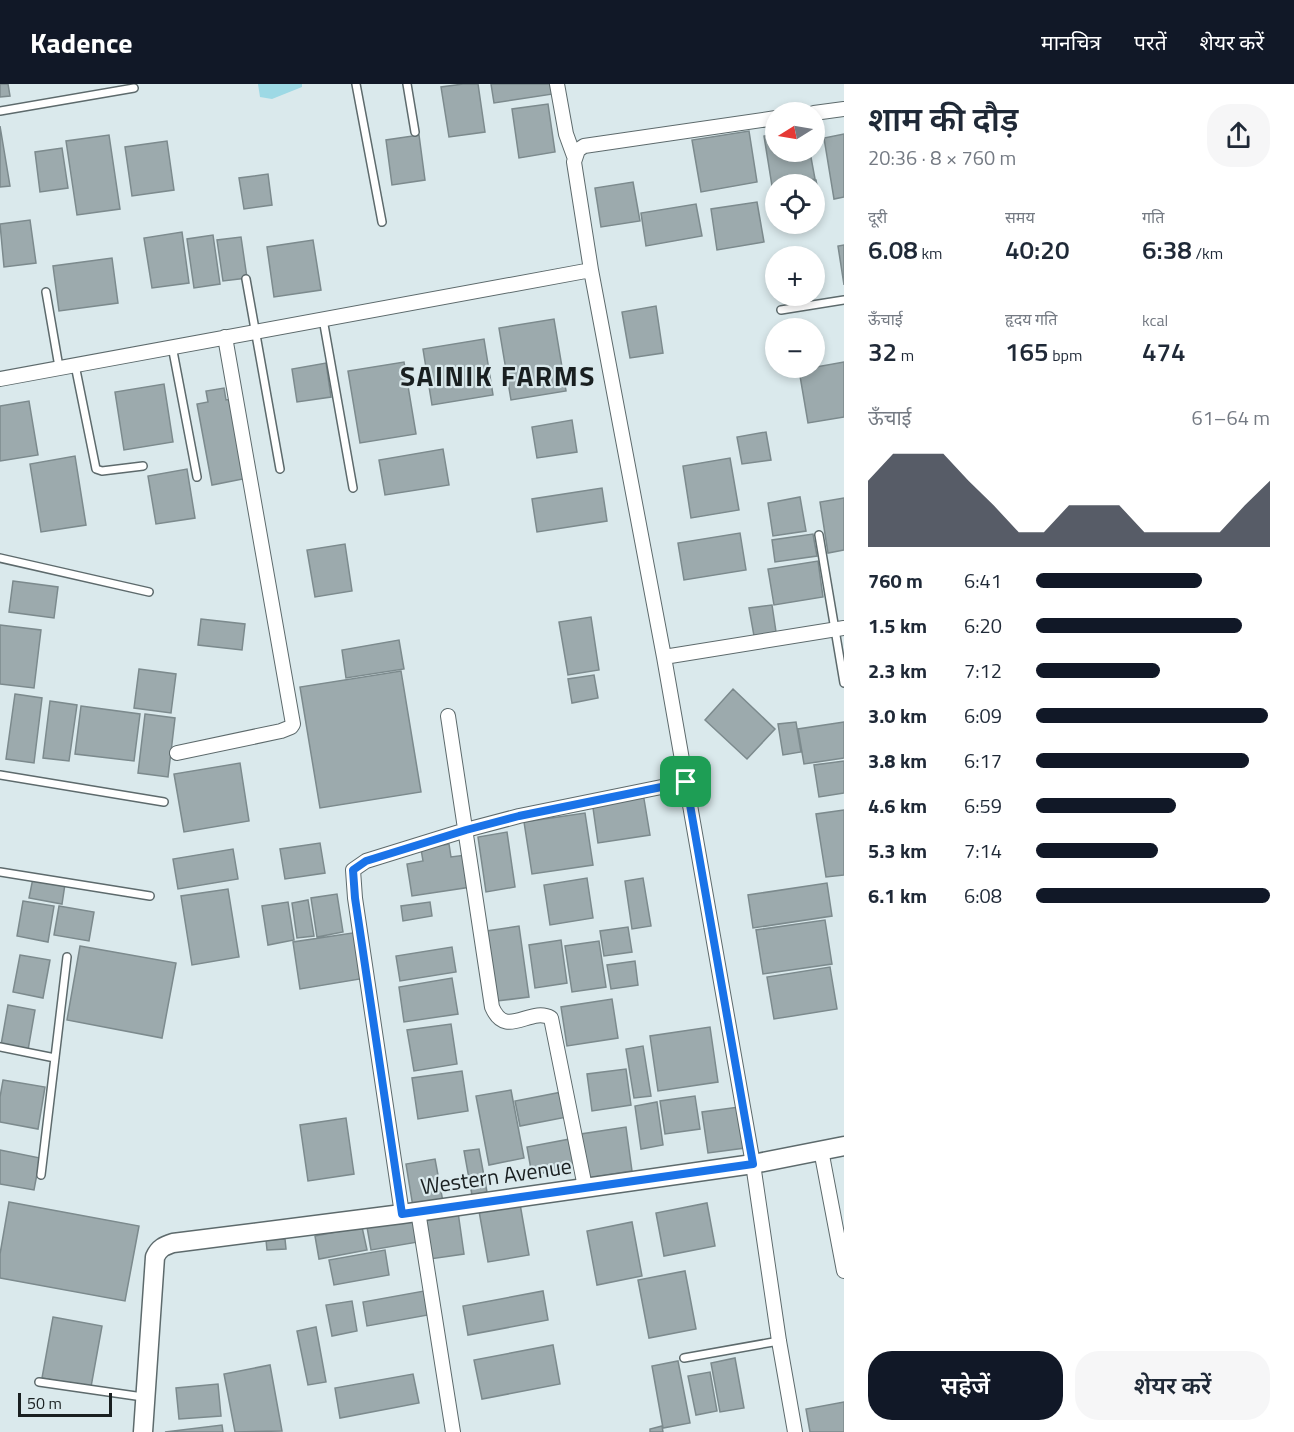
<!DOCTYPE html>
<html lang="hi">
<head>
<meta charset="utf-8">
<style>
  body { margin:0; font-family:"Titillium Web","Noto Sans Devanagari",sans-serif; background:#f6f6f7; color:#1f2937; height:100vh; display:flex; flex-direction:column; font-size:22px; white-space:nowrap }
  * { box-sizing:border-box; margin:0 }
  p { font-size:20px; color:#747a83 }
  .icon { flex:none; width:33px; height:33px; fill:none; stroke:currentColor; stroke-width:2; stroke-linecap:round; stroke-linejoin:round }
  .map { position:relative; flex:1; overflow:hidden }
  .sheet { display:flex; flex-direction:column; background:#fff; width:450px }
  .sheet>* { flex:none }
  .needle { width:39px; rotate:259deg }
  .buttons { position:absolute; left:765px; top:18px; display:grid; gap:12px }
  .buttons a { display:grid; place-items:center; width:60px; height:60px; border-radius:50%; background:#fff; box-shadow:0 3px 9px #0003; font-size:30px }
  .scale { position:absolute; left:18px; bottom:15px; width:94px; box-sizing:border-box; padding-left:6px; border:3px solid #191f20; border-top:0; font-size:16px; line-height:21px; white-space:nowrap; color:#191f20; -webkit-text-stroke:4px #dae9ec; paint-order:stroke }
  .pin { position:absolute; display:grid; place-items:center; width:51px; height:51px; color:#fff; margin:-26px; border-radius:12px; box-shadow:0 3px 9px #0006 }
  .round { display:grid; place-items:center; flex:none; width:63px; height:63px; border-radius:24px; background:#f6f6f7 }
  .headline { display:flex; align-items:center; justify-content:space-between; height:102px; padding:0 24px }
  h1 { font-size:33px; font-weight:600; line-height:45px }
  .stats { display:grid; grid-template-columns:repeat(3,1fr); gap:9px; height:102px; padding:6px 24px }
  .stats div { display:grid; align-content:center }
  .stats b { font-size:26px; font-weight:600 }
  .stats small { font-size:16px; font-weight:400 }
  .stats p { font-size:16px }
  .chart { height:168px; padding:12px 24px }
  .chart p { display:flex; justify-content:space-between }
  .chart svg { width:100%; height:108px; margin-top:6px; fill:#111827; opacity:.7 }
  .cta { display:flex; gap:12px; margin-top:auto; padding:12px 24px }
  .cta a { flex:1; height:69px; border-radius:24px; background:#111827; color:#fff; font-size:24px; font-weight:600; line-height:69px; text-align:center }
  .cta a+a { background:#f6f6f7; color:#1f2937 }
  ul { padding:0 24px; list-style:none; font-size:20px }
  li { display:grid; grid-template-columns:96px 72px 1fr; align-items:center; height:45px }
  li i { height:15px; border-radius:8px; background:#111827 }
  header { display:flex; align-items:center; gap:36px; box-sizing:border-box; height:84px; padding:0 30px; background:#111827; color:#fff }
  header strong { font-size:28px }
  nav { display:flex; gap:33px; margin-inline-start:auto; font-size:21px }
  main { display:flex; flex:1; min-height:0 }
  .map>svg:first-child { display:block }
</style>
</head>
<body>
<header>
<strong>Kadence</strong>
<nav><a>मानचित्र</a><a>परतें</a><a>शेयर करें</a></nav>
</header>
<main>
<div class="map">
<svg width="844" height="1348" viewBox="0 0 844 1348">
  <rect width="100%" height="100%" fill="#dae9ec"/>
  <path fill="#9dd9e5" d="M258,0H302V3L272,15L260,13Z"/>
  <path fill="#9caaad" stroke="#7c8a8d" stroke-width="1.5" d="M0,0H8L10,12L0,13Z
    M463,0H478L485,48L449,53L441,3Z
    M491,0H551L553,10L494,19Z
    M548,20L555,68L519,74L512,25Z
    M0,42L10,102L0,103Z
    M749,47L757,98L701,108L692,56Z
    M776,50V68H810L815,95L772,102L764,52Z
    M844,50V113L834,115L824,54Z
    M109,51L120,125L77,131L66,57Z
    M419,51L425,96L392,101L386,56Z
    M167,57L174,106L132,112L125,63Z
    M62,64L68,104L40,108L35,68Z
    M268,90L272,121L244,125L239,94Z
    M816,96L821,125L814,126V100H791Z
    M633,98L640,137L601,143L595,104Z
    M757,118L764,158L717,166L711,125Z
    M696,120L702,152L646,162L641,129Z
    M30,136L36,179L4,183L0,140Z
    M182,148L189,199L152,204L144,154Z
    M213,151L220,200L194,204L187,155Z
    M241,153L247,194L223,197L217,156Z
    M313,156L321,206L274,213L267,163Z
    M844,161V201L838,162Z
    M112,174L118,219L59,227L53,182Z
    M656,222L663,269L630,274L622,228Z
    M554,235L566,307L511,316L499,244Z
    M484,255L493,311L432,321L423,265Z
    M404,278L416,350L360,359L348,287Z
    M844,278V333L808,339L799,286Z
    M326,279L331,313L297,318L292,285Z
    M164,300L173,358L124,366L115,308Z
    M224,304L226,316L233,315L248,394L212,401L197,320L208,318L206,307Z
    M29,317L38,371L0,377V322Z
    M572,336L577,368L537,374L532,343Z
    M766,348L771,376L742,380L737,353Z
    M443,365L449,401L385,411L379,376Z
    M75,372L86,441L41,448L30,380Z
    M730,374L739,426L691,434L683,382Z
    M187,385L195,434L156,440L148,392Z
    M602,404L607,437L537,448L532,415Z
    M800,413L806,447L773,452L768,419Z
    M844,414V466L828,469L820,418Z
    M740,449L746,486L684,496L678,459Z
    M813,450L817,472L775,478L772,456Z
    M345,460L352,507L315,513L307,466Z
    M818,477L823,513L774,521L768,485Z
    M13,497L58,503L54,534L9,528Z
    M772,521L776,548L754,552L749,524Z
    M591,533L599,586L568,591L559,538Z
    M201,535L245,540L242,566L198,561Z
    M0,541L41,546L34,604L0,600Z
    M399,556L404,585L346,594L342,566Z
    M139,585L176,590L171,629L134,624Z
    M401,587L421,708L320,724L300,603Z
    M594,591L598,614L572,619L568,595Z
    M733,605L775,645L747,675L705,636Z
    M15,610L42,614L34,679L6,675Z
    M50,617L77,621L69,677L43,674Z
    M81,622L140,630L134,677L75,670Z
    M145,630L175,634L168,693L138,689Z
    M796,638L801,668L783,671L778,640Z
    M844,638V674L804,680L798,645Z
    M844,677V709L819,713L814,681Z
    M240,679L249,737L184,748L174,690Z
    M643,709L650,751L598,759L592,717Z
    M844,726V791L826,793L816,730Z
    M585,729L593,781L532,790L524,738Z
    M507,748L515,803L486,808L478,753Z
    M320,759L325,789L285,795L280,765Z
    M449,760L451,773L466,771L471,803L412,812L407,780L423,777L421,765Z
    M233,765L238,795L178,805L173,775Z
    M33,794L65,800L62,820L29,814Z
    M587,794L593,834L550,841L544,801Z
    M643,794L651,842L632,845L625,797Z
    M827,799L832,832L753,844L748,811Z
    M228,805L239,873L192,881L181,812Z
    M337,810L343,848L317,853L311,814Z
    M308,816L314,852L297,854L292,819Z
    M23,817L54,822L48,858L17,852Z
    M288,818L294,856L268,861L262,822Z
    M430,818L432,832L403,837L401,822Z
    M59,822L94,828L89,857L54,851Z
    M825,836L832,880L763,890L756,846Z
    M519,842L529,913L497,917L487,847Z
    M628,843L632,868L604,872L600,847Z
    M359,848L366,894L300,905L293,858Z
    M561,856L567,899L535,904L529,861Z
    M599,857L606,903L572,908L565,862Z
    M80,862L176,879L162,954L67,936Z
    M452,863L456,888L400,897L396,872Z
    M20,871L50,876L43,914L13,908Z
    M635,877L638,901L611,905L607,881Z
    M830,883L837,925L774,935L767,893Z
    M452,894L458,930L404,938L399,903Z
    M612,915L618,954L567,962L561,923Z
    M8,921L35,926L28,966L1,961Z
    M451,940L457,980L414,987L407,946Z
    M710,943L718,998L658,1007L650,952Z
    M643,962L651,1012L634,1014L626,965Z
    M626,985L631,1021L592,1027L587,990Z
    M462,987L468,1027L418,1035L412,994Z
    M3,996L45,1003L38,1045L0,1038V1013Z
    M511,1006L524,1074L489,1081L476,1012Z
    M562,1008L567,1033L520,1042L515,1017Z
    M695,1012L700,1045L665,1050L660,1017Z
    M657,1018L663,1061L641,1065L635,1022Z
    M739,1023L745,1064L708,1069L702,1028Z
    M346,1034L354,1090L308,1097L300,1041Z
    M626,1043L632,1087L588,1094L581,1050Z
    M570,1055L575,1083L532,1091L527,1063Z
    M479,1065L487,1108L472,1111L464,1067Z
    M0,1066L40,1074L34,1106L0,1100Z
    M435,1075L443,1118L413,1123L406,1080Z
    M9,1118L139,1142L125,1217L0,1194V1170Z
    M707,1119L715,1162L664,1172L656,1129Z
    M520,1120L529,1171L488,1178L479,1127Z
    M458,1128L464,1170L430,1175L423,1134Z
    M414,1135L418,1158L371,1166L367,1143Z
    M632,1138L642,1192L597,1201L587,1147Z
    M362,1143L367,1166L319,1175L315,1152Z
    M285,1155L286,1165L267,1166L266,1156Z
    M385,1166L389,1191L334,1201L329,1176Z
    M685,1187L696,1245L649,1254L638,1196Z
    M424,1207L428,1231L367,1242L363,1218Z
    M543,1207L548,1236L468,1251L463,1222Z
    M352,1217L357,1247L332,1252L326,1221Z
    M53,1233L102,1242L91,1303L42,1294Z
    M316,1243L326,1298L308,1301L297,1247Z
    M553,1261L560,1300L482,1315L474,1276Z
    M735,1274L744,1324L720,1328L711,1279Z
    M678,1277L690,1339L663,1344L652,1282Z
    M270,1281L282,1347L235,1348L224,1290Z
    M710,1288L717,1327L696,1331L688,1292Z
    M413,1290L419,1319L340,1334L335,1304Z
    M218,1300L221,1332L179,1335L176,1304Z
    M844,1318V1348H810L806,1325Z
    M222,1341L223,1348H165Z
    M662,1342L663,1348H650V1345Z"/>
  <g fill="none" stroke-linecap="round" stroke-linejoin="round">
    <defs>
      <path id="service" d="M356,0L382,138
        M407,0L415,48
        M0,27L134,4
        M246,195L280,385
        M46,208L59,283
        M781,226L844,216
        M323,235L353,404
        M172,262L197,393
        M75,281L96,385L102,387L143,382
        M819,451L844,599
        M0,474L149,508
        M0,691L164,718
        M0,788L150,812
        M0,963L55,974
        M41,1091L67,873
        M684,1274L779,1257
        M39,1298L143,1313"/>
      <path id="minor" d="M557,0L566,50L574,72
        M814,29L844,25
        M776,34L584,62L578,66L574,78L591,186L664,573L753,1080L779,1257L795,1348
        M0,295L591,186
        M664,573L844,544
        M448,632L492,923C506,956 530,922 551,934L585,1103
        M177,669L281,647L291,643L293,640L225,253
        M821,1066L844,1187
        M418,1127L453,1348
        M402,1130L355,814L353,786L366,777L466,746L519,732L686,698"/>
      <path id="tertiary" d="M143,1348L155,1173C159,1164 164,1162 173,1159L402,1130L753,1080L844,1062"/>
    </defs>
    <use href="#service" stroke="#5d6a6c" stroke-width="10"/>
    <use href="#minor" stroke="#5d6a6c" stroke-width="16"/>
    <use href="#tertiary" stroke="#5d6a6c" stroke-width="21"/>
    <use href="#service" stroke="#fff" stroke-width="7"/>
    <use href="#minor" stroke="#fff" stroke-width="14"/>
    <use href="#tertiary" stroke="#fff" stroke-width="18"/>
  </g>
  <g fill="none" stroke-linecap="round" stroke-linejoin="round">
    <defs>
      <path id="route" d="M686,698L753,1080L402,1130L355,814L353,786L366,777L466,746L519,732Z"/>
    </defs>
    <use href="#route" stroke="#fff" stroke-width="12"/>
    <use href="#route" stroke="#1a73e8" stroke-width="8"/>
  </g>
  <g text-anchor="middle" dominant-baseline="central" stroke-width="4.5" stroke-linejoin="round" paint-order="stroke">
    <g font-size="22" fill="#191f20" stroke="#dae9ec">
      <text transform="translate(496 1092) rotate(-8)">Western Avenue</text>
    </g>
    <g font-size="28" font-weight="bold" letter-spacing="1.5" fill="#191f20" stroke="#dae9ec">
      <text x="498" y="291">SAINIK FARMS</text>
    </g>
  </g>
</svg>
<div class="buttons">
<a><svg class="needle" viewBox="-14 -14 28 28"><path d="M0-13l5 13h-10z" fill="#e53935"/><path d="M0 13l5-13h-10z" fill="#747a83"/></svg></a>
<a><svg class="icon" aria-label="locate" viewBox="0 0 24 24"><circle cx="12" cy="12" r="6"/><path d="M12 2v4M12 18v4M2 12h4M18 12h4"/></svg></a>
<a>+</a>
<a>−</a>
</div>
<div class="scale">50 m</div>
<div class="pin" style="left:686px;top:698px;background:#1e9e55"><svg class="icon" aria-label="arrive" viewBox="0 0 24 24"><path d="M6 21V4h12l-3 4 3 4H6"/></svg></div>
</div>
<section class="sheet">
<div class="headline"><div><h1>शाम की दौड़</h1><p>20:36 · 8 × 760 m</p></div><a class="round"><svg class="icon" aria-label="share" viewBox="0 0 24 24"><path d="M12 15V3M7 8l5-5 5 5M5 13v7h14v-7"/></svg></a></div>
<div class="stats">
<div><p>दूरी</p><b>6.08<small> km</small></b></div>
<div><p>समय</p><b>40:20</b></div>
<div><p>गति</p><b>6:38<small> /km</small></b></div>
</div>
<div class="stats">
<div><p>ऊँचाई</p><b>32<small> m</small></b></div>
<div><p>हृदय गति</p><b>165<small> bpm</small></b></div>
<div><p>kcal</p><b>474</b></div>
</div>
<div class="chart"><p><span>ऊँचाई</span>61–64 m</p>
<svg viewBox="0 0 160 44" preserveAspectRatio="none"><path d="M0 44V17L10 6L20 6L30 6L40 17L50 27L60 38L70 38L80 27L90 27L100 27L110 38L120 38L130 38L140 38L150 27L160 17V44z"/></svg>
</div>
<ul>
<li><b>760 m</b>6:41<i style="width:71%"></i></li>
<li><b>1.5 km</b>6:20<i style="width:88%"></i></li>
<li><b>2.3 km</b>7:12<i style="width:53%"></i></li>
<li><b>3.0 km</b>6:09<i style="width:99%"></i></li>
<li><b>3.8 km</b>6:17<i style="width:91%"></i></li>
<li><b>4.6 km</b>6:59<i style="width:60%"></i></li>
<li><b>5.3 km</b>7:14<i style="width:52%"></i></li>
<li><b>6.1 km</b>6:08<i style="width:100%"></i></li>
</ul>
<div class="cta"><a>सहेजें</a><a>शेयर करें</a></div>
</section>
</main>
</body>
</html>
